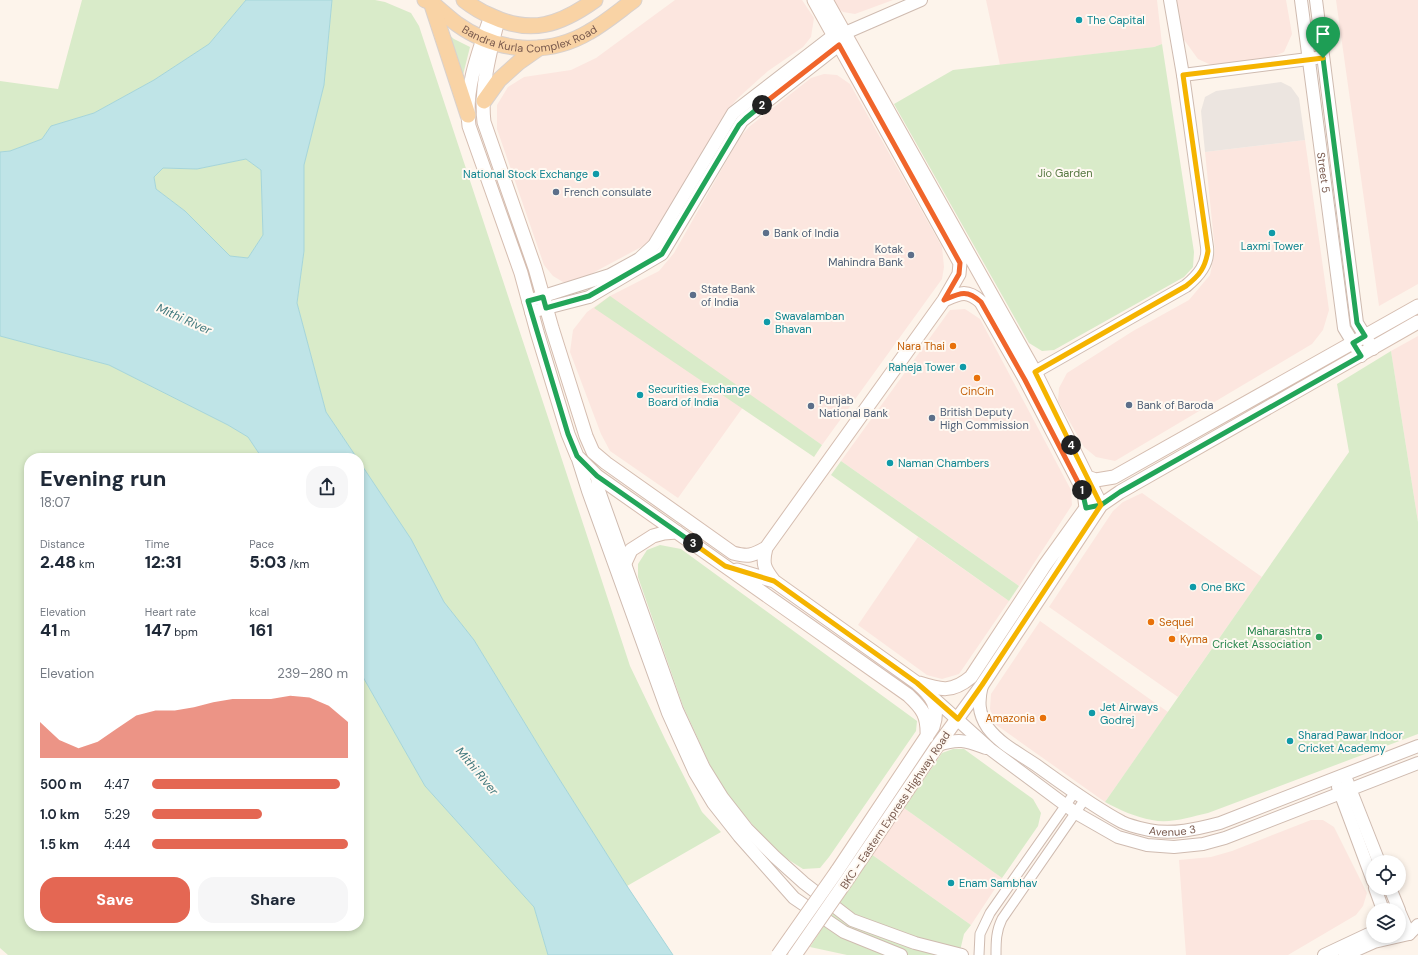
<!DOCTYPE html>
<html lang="en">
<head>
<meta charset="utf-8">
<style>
  body { margin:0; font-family:"DM Sans",sans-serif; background:#f6f6f7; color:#1f2937; height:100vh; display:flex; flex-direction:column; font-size:15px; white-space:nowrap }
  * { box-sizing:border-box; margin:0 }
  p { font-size:13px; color:#747a83 }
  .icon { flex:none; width:22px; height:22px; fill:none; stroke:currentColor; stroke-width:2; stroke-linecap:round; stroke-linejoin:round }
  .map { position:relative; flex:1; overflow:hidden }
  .panel { position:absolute; left:24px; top:453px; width:340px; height:478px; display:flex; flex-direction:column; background:#fff; border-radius:16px; box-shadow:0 2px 6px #0003 }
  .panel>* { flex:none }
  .fabs { position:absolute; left:1366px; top:855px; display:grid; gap:8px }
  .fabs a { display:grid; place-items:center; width:40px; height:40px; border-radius:50%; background:#fff; box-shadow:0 2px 6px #0003; font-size:20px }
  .pin { position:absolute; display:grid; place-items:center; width:34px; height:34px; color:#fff; margin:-41px -17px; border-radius:50% 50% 50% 0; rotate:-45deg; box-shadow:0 0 4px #0007 }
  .pin .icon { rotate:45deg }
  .km { position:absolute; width:20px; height:20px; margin:-10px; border-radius:50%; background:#222; color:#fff; font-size:11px; line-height:20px; text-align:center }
  .round { display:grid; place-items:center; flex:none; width:42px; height:42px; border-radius:16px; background:#f6f6f7 }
  .summary { display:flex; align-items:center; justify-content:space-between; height:68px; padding:0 16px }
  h1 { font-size:22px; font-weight:800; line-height:30px }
  .stats { display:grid; grid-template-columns:repeat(3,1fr); gap:6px; height:68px; padding:4px 16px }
  .stats div { display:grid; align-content:center }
  .stats b { font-size:17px; font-weight:800 }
  .stats small { font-size:11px; font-weight:400 }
  .stats p { font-size:11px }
  .chart { height:112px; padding:8px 16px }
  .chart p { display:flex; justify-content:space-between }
  .chart svg { width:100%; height:72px; margin-top:4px; fill:#e46753; opacity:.7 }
  .action { display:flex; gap:8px; margin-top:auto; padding:8px 16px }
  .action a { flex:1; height:46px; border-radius:16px; background:#e46753; color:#fff; font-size:16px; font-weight:800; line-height:46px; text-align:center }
  .action a+a { background:#f6f6f7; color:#1f2937 }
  ul { padding:0 16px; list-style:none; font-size:13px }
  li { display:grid; grid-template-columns:64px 48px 1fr; align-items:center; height:30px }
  li i { height:10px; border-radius:5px; background:#e46753 }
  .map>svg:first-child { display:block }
</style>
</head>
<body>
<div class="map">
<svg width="1418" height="955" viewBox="0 0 1418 955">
  <rect width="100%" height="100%" fill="#fdf4eb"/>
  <path fill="#fce6df" d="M675,0H802L814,18L811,37L803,47L768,71L738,98L730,107L655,234L645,245L574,283L563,282L553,276L544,265L497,129V105L508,87L524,77L571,70L596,58Z
    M832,0H893L855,14L843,12L833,4Z
    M986,0H1157L1162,44L1154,47L1000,65Z
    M1176,0H1286L1292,34L1284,52L1261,62L1218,68L1198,59L1182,37Z
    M1336,0H1418V284L1379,306Z
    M824,74L837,75L850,84L942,247L944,267L942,279L822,445L751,396L678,498L610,451L601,434L570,352L573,330L587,312L610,296L659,271L674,253L740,137L750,126L811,78Z
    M1305,140L1329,310L1323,330L1312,344L1115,461L1096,457L1084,447L1058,401L1059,388L1067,373L1133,331L1189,300L1210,275L1215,251L1205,152Z
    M965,309L980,319L1071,490L1072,505L1019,586L841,461L950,310Z
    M1418,336V522L1391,351Z
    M1142,493L1262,577L1178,697L1049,607L1113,511L1123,502Z
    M918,537L1009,601L959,674L942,679L927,675L858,625Z
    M1040,621L1168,712L1105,802L995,724L990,709L991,694Z
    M904,808L1002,878L971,925L871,854Z
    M1311,820H1323L1334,827L1367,893L1363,906L1356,915L1288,955H1186L1179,860L1211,857L1232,851Z"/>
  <path fill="#ece5e0" d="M1281,82L1291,87L1299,98L1305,140L1205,152L1201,111L1205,97L1216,91Z"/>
  <path fill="#d9ebc9" d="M82,0H246L209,44L154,80L94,113L51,126L42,139L10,151L0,152V81L58,89Z
    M332,0H375L385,2L411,13L419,26L630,666L665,739L702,812L721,832L627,886L551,766L474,640L444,602L411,539L359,461V458H357L326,412L297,303L304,251V165L324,85Z
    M447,33L454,39L470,47L462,79Z
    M1162,44L1194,252L1193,267L1184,277L1054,350L1042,351L1029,343L894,104L953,70L1154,47Z
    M246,159L261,170L263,235L248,258L230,256L185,211L156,189L154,177L163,168L197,169Z
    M610,296L822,445L814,457L594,308Z
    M0,336L109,365L228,425L248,437L262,458H29V926H359V670L425,786L534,907L548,955H8L0,948Z
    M1391,351L1418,522V734L1208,813C1190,817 1170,824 1152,820C1135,817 1120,810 1105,802L1349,452L1337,384Z
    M841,461L1019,586L1009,601L831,475Z
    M660,545L681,549L917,721L916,731L829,857L820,868L803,869L781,855L757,830L729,797L711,767L683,706L638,577V564L647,550Z
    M953,749H964L1033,799L1041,813L1038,826L1002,878L904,808L942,753Z
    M871,854L971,925L964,934L959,955H847L810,947Z"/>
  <path fill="#bfe4e7" stroke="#a5d5d9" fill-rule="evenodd" d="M246,0H332L324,85L304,165V251L297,303L326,412L357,458H262L248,437L228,425L109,365L0,336V152L10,151L42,139L51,126L94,113L154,80L209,44ZM246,159L261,170L263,235L248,258L230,256L185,211L156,189L154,177L163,168L197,169Z
    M359,461L411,539L444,602L474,640L551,766L627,886L673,955H548L534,907L425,786L359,670Z"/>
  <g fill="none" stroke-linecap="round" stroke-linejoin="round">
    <defs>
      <path id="minor" d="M979,955L980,934L990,913L1075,792
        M996,955C996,942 996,931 1002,919L1085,799"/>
      <g id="tertiary">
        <path id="s1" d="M1301,0L1344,328L1361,356"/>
        <path d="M1316,0L1357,323L1373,349"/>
        <path d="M845,33L921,0"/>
        <path d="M1183,75L1316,58"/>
        <path d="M528,301L610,275L639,259L654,245L733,113L834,35"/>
        <path d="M531,312L589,297L662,254L742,121L839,45"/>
        <path d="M1035,372L1186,286C1198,276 1209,264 1207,247L1183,75L1170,0"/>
        <path d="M577,456L588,491L668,713L695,773L713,803L739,836L794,898L844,932L901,955"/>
        <path d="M597,476L598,488L677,710L704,768L722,797L747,829L775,857L804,883L852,920L915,943L962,955"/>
        <path id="s2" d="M982,685C978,701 978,713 988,728C1000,744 1020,754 1036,765C1064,785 1092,806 1122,822C1130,826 1140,828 1149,830C1172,835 1197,829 1220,823L1418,746"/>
        <path d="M929,694L990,749L1076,813L1118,837L1147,845L1174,847L1203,844L1225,838L1418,763"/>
        <path d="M938,745C960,738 966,741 986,748"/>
        <path d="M1347,781L1379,862"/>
        <path d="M1338,787L1373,881"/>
        <path d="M1375,888L1383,910"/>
        <path d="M1390,888L1399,910"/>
        <path d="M1399,911L1409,934"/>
        <path d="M1324,955L1373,932"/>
        <path d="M1345,955L1374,942L1409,934L1418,925"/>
      </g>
      <path id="secondary" d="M814,0L960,263L959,274L944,300L766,548C762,564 764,568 774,581L917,683C932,696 940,706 933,727L837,871
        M826,0L1035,372L1101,505
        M491,16C479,51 464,88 469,126L521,273L537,332L568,434L577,456L597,476L908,695C923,709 928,716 927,737
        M498,20C490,52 480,89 484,122L535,268L552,328L586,436L593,452L606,463L733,553C748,557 752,556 766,548
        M1087,477L1096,480L1114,477L1418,306
        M1093,506L1101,505L1120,492L1418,322
        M625,563L631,550L653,536L664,533L677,532
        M737,570L774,581
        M919,683C941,690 952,693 971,677L1045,565L1086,508L1084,492L1025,379L981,302C967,289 960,293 944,300
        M849,877L938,745L982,685L1101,505"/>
      <g id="primary">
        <path id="s3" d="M425,0L431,2C439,9 448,17 457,24C496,52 547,57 589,32C605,23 619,11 634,0"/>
        <path d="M464,0C473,7 481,12 491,16C531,35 560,25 595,0"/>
        <path d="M431,2L468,115"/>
        <path d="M484,101L499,80L519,62L539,48"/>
      </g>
    </defs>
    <use href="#minor" stroke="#cfbbb0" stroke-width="11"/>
    <use href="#tertiary" stroke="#cfbbb0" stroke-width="14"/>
    <use href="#secondary" stroke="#d5bdb0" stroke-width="15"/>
    <use href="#primary" stroke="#d9d1cd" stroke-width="17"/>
    <use href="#minor" stroke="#fff" stroke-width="9"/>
    <use href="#tertiary" stroke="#fff" stroke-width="12"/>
    <use href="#secondary" stroke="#fff" stroke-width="13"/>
    <use href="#primary" stroke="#f9d3a5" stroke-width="15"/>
    <defs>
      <path id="secondary-bridge" d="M778,955L837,871
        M795,955L849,877"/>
    </defs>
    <use href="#secondary-bridge" stroke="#d5bdb0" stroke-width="15" stroke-linecap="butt"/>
    <use href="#secondary-bridge" stroke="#fff" stroke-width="13"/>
  </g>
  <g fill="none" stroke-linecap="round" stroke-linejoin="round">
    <defs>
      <path id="split-1" d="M1082,490L1086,508L1101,505L1120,492L1361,356L1353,343L1365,336L1357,323L1323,58"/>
      <path id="split-2" d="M762,105L839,45L960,263L959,274L944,300C960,293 967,289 981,302L1025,380L1082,490"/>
      <path id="split-3" d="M693,543L597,476L577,456L568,434L528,301L543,297L546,308L589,296L662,254L739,125L746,118L762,105"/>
      <path id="split-4" d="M693,543L725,566L774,581L917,683L958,719L982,685L1101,505L1071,445"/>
      <path id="split-5" d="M1071,445L1035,372L1186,286C1200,275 1205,268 1208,251L1183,75L1323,58"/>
    </defs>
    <use href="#split-1" stroke="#fff" stroke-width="8"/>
    <use href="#split-2" stroke="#fff" stroke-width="8"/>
    <use href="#split-3" stroke="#fff" stroke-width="8"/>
    <use href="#split-4" stroke="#fff" stroke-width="8"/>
    <use href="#split-5" stroke="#fff" stroke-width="8"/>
    <use href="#split-1" stroke="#22a559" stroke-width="5"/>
    <use href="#split-2" stroke="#f0652b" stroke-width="5"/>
    <use href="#split-3" stroke="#22a559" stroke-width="5"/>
    <use href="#split-4" stroke="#f5b400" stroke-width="5"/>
    <use href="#split-5" stroke="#f5b400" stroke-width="5"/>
  </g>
  <g fill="#0f9aa8" stroke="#fff9f2" stroke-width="1.5">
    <circle cx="1079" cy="20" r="4"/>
    <circle cx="596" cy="174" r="4"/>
    <circle cx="1272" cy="233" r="4"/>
    <circle cx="767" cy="322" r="4"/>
    <circle cx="963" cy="367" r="4"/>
    <circle cx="640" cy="395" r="4"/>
    <circle cx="890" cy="463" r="4"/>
    <circle cx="1193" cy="587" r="4"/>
    <circle cx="1092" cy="713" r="4"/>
    <circle cx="1290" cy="741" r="4"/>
    <circle cx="951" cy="883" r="4"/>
  </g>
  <g fill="#5c6f8a" stroke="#fff9f2" stroke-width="1.5">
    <circle cx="556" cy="192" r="4"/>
    <circle cx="766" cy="233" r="4"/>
    <circle cx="911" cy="255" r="4"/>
    <circle cx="693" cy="295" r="4"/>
    <circle cx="1129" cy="405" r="4"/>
    <circle cx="811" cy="406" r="4"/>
    <circle cx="932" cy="418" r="4"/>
  </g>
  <g fill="#e8710a" stroke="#fff9f2" stroke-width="1.5">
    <circle cx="953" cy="346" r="4"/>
    <circle cx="977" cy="378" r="4"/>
    <circle cx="1151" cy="622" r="4"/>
    <circle cx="1172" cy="639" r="4"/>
    <circle cx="1043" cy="718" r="4"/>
  </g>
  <circle fill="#2e9e5b" stroke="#fff9f2" stroke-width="1.5" cx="1319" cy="637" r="4"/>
  <g text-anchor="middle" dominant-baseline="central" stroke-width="4" stroke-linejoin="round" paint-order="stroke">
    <g font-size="11" fill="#0d838f" stroke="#fff9f2" text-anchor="start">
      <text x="1087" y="20">The Capital</text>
      <text x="588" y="174" text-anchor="end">National Stock Exchange</text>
      <text x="1272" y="246" text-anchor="middle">Laxmi Tower</text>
      <text x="775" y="316">Swavalamban<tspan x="775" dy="13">Bhavan</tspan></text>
      <text x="955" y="367" text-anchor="end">Raheja Tower</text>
      <text x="648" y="389">Securities Exchange<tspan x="648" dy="13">Board of India</tspan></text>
      <text x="898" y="463">Naman Chambers</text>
      <text x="1201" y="587">One BKC</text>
      <text x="1100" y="707">Jet Airways<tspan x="1100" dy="13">Godrej</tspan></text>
      <text x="1298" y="735">Sharad Pawar Indoor<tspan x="1298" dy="13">Cricket Academy</tspan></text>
      <text x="959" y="883">Enam Sambhav</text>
    </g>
    <g font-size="11" fill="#78594d" stroke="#fff9f2">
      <text stroke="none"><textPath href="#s3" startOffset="118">Bandra Kurla Complex Road</textPath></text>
      <text stroke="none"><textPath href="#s1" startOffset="174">Street 5</textPath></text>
      <text transform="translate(895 810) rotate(-56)">BKC - Eastern Express Highway Road</text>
      <text stroke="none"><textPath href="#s2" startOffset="261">Avenue 3</textPath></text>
    </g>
    <g font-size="11" fill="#577842" stroke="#fff9f2">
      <text x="1065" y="173">Jio Garden</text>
    </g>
    <g font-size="11" fill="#4e5e75" stroke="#fff9f2" text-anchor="start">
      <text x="564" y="192">French consulate</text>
      <text x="774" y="233">Bank of India</text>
      <text x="903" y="249" text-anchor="end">Kotak<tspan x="903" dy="13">Mahindra Bank</tspan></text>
      <text x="701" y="289">State Bank<tspan x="701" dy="13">of India</tspan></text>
      <text x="819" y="400">Punjab<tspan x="819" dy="13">National Bank</tspan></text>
      <text x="1137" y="405">Bank of Baroda</text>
      <text x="940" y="412">British Deputy<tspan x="940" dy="13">High Commission</tspan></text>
    </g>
    <g font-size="11" fill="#c56008" stroke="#fff9f2" text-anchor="end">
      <text x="945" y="346">Nara Thai</text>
      <text x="977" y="391" text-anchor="middle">CinCin</text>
      <text x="1159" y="622" text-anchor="start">Sequel</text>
      <text x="1180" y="639" text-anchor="start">Kyma</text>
      <text x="1035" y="718">Amazonia</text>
    </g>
    <g font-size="11" fill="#27864d" stroke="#fff9f2" text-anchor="end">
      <text x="1311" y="631">Maharashtra<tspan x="1311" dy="13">Cricket Association</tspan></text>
    </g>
    <g font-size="12" font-style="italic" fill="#40787d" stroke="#fff9f2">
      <text transform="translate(184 319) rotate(24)">Mithi River</text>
      <text transform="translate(477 771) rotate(50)">Mithi River</text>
    </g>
  </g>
</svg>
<div class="fabs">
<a><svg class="icon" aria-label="locate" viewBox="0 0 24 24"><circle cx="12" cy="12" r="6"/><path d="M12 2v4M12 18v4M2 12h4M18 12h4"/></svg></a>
<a><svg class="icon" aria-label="layers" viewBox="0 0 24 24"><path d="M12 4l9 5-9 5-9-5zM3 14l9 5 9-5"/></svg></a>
</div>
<div class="pin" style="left:1323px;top:58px;background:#1e9e55"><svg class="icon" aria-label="arrive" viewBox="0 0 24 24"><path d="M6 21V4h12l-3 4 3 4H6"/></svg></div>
<b class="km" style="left:1082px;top:490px">1</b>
<b class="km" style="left:762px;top:105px">2</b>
<b class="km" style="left:693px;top:543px">3</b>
<b class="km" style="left:1071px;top:445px">4</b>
<section class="panel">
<div class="summary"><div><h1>Evening run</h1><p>18:07</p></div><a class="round"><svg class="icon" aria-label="share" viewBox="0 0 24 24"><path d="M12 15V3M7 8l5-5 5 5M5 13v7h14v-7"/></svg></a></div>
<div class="stats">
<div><p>Distance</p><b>2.48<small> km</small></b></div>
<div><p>Time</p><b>12:31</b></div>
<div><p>Pace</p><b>5:03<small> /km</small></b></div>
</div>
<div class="stats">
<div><p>Elevation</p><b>41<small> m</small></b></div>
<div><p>Heart rate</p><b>147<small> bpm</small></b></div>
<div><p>kcal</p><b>161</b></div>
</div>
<div class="chart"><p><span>Elevation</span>239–280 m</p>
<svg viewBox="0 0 160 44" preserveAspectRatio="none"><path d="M0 44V22L10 33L20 38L30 34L40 26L50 18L60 15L70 15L80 13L90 10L100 8L110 8L120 8L130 6L140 7L150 12L160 22V44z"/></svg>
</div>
<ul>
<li><b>500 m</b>4:47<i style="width:96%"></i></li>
<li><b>1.0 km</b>5:29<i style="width:56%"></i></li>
<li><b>1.5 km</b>4:44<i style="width:100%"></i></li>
</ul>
<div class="action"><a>Save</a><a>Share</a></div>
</section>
</div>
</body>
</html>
